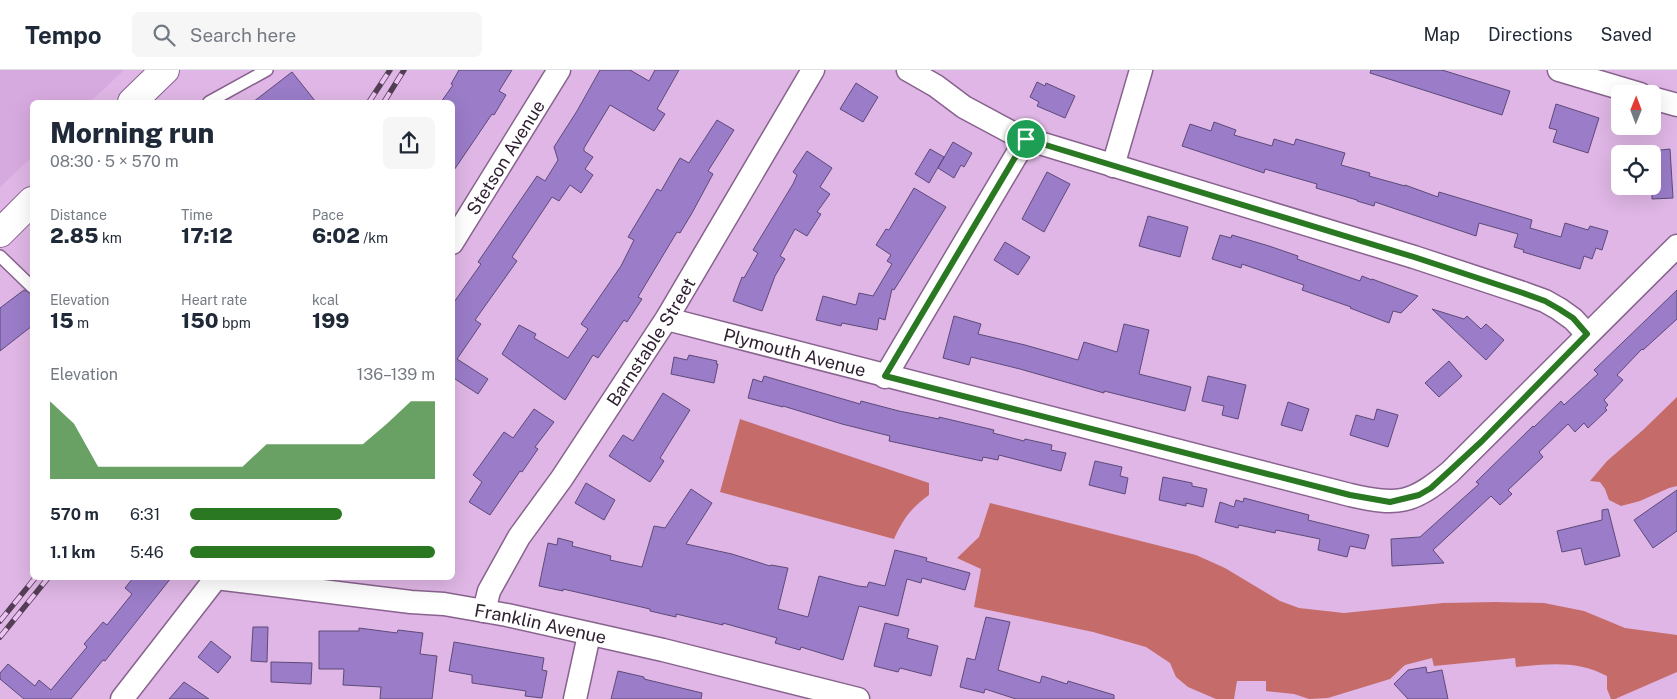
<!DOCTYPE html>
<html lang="en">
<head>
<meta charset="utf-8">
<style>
  body { margin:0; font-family:"Public Sans",sans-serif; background:#f6f6f7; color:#1f2937; height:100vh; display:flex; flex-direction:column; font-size:19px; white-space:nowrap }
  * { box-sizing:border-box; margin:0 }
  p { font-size:16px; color:#747a83 }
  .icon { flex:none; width:28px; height:28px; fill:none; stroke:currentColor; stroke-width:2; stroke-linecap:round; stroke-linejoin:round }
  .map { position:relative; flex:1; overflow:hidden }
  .details { position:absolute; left:30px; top:30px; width:425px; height:480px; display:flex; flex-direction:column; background:#fff; border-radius:8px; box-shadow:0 5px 20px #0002 }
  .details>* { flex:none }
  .needle { width:32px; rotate:1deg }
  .tools { position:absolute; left:1611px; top:15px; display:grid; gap:10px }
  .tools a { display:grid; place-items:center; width:50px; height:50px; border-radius:8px; background:#fff; box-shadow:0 5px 20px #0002; font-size:25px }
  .pin { position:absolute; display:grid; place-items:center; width:42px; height:42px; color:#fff; margin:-21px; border:2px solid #fff; border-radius:50%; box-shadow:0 1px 5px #0007 }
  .round { display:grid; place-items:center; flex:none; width:52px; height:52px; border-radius:8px; background:#f6f6f7 }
  .head { display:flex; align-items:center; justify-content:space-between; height:85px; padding:0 20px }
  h1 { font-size:28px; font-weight:800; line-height:38px }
  .figures { display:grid; grid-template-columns:repeat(3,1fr); gap:8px; height:85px; padding:5px 20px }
  .figures div { display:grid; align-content:center }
  .figures b { font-size:21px; font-weight:800 }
  .figures small { font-size:14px; font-weight:400 }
  .figures p { font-size:14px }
  .chart { height:140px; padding:10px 20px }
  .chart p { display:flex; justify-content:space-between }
  .chart svg { width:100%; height:90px; margin-top:5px; fill:#2a7922; opacity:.7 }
  ul { padding:0 20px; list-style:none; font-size:16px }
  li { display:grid; grid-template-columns:80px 60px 1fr; align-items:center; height:38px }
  li i { height:12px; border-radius:6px; background:#2a7922 }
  header { display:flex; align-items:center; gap:30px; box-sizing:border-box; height:70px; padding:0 25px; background:#fff; border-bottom:1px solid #e0e1e3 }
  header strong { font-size:24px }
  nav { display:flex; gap:28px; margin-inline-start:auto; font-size:18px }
  .search { width:350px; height:45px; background:#f6f6f7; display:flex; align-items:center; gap:12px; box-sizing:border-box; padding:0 18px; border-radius:8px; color:#747a83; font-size:19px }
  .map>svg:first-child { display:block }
</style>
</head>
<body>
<header>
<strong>Tempo</strong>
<div class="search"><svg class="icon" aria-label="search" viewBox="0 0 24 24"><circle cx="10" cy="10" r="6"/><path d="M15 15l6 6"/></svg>Search here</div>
<nav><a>Map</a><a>Directions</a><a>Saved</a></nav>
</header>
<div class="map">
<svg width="1677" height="629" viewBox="0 0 1677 629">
  <rect width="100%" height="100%" fill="#dfb6e5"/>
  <path fill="#d7aadf" d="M0,0H124L90,32H32V87L0,117Z"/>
  <path fill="#c56c6a" d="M1677,327V416L1669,418L1640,431L1621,436L1609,430L1605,419L1600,412L1590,411L1607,391L1643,360Z
    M740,349L929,413V425C911,438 903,449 894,469L720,422Z
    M990,433L1196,485L1225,498L1280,531L1299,538L1344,543L1443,533L1496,532L1544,533L1584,541L1625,558L1677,565V602L1615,629H1611L1607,619V606C1577,590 1549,594 1516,597L1515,588L1434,596L1432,588L1405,595L1390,609L1328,628L1309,629L1294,624L1266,621V611H1237L1234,629H1216L1188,617L1176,607L1170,593L1146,577L1093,562L974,537L981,499L957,488L979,467Z"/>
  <path fill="#9a7cc8" stroke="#5d4a79" d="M459,0H512L499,21L506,25L494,45L492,44L452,103V32H441L453,15L451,14Z
    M600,0H630L649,11L655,0H679L657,39L665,44L654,61L610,35L584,78V81L593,87L585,99L593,105L581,123L570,115L559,131L552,127L512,187L517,191L475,250L481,254L457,289L488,309L478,324L452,307V235L481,194L478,192L537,106L545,111L558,90L554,77L577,41Z
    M1371,0H1442L1510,21L1502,45L1370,3Z
    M292,2L316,32H253Z
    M1037,12L1045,16L1046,13L1075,26L1065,48L1037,36L1039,32L1030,27Z
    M856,13L878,27L863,52L840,39Z
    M1556,34L1599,48L1588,83L1553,72L1557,60L1549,58Z
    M717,50L734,60L708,101L713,104L692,143L680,163L677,162L638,227L642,229L627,252L624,250L598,288L593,285L565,330L502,284L519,255L536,264L534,268L568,288L588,259L581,254L621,196L634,170L628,167L657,119L661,121L680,88L689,93Z
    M1214,52L1236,60L1234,65L1272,76L1274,69L1294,75L1296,69L1345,83L1341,95L1370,103L1369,106L1405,116V115L1438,127L1439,122L1532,150L1530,158L1561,167L1565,153L1588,160L1590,156L1608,161L1602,180L1596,178L1592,189L1584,186L1580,199L1523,182L1524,180L1514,177L1518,164L1479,153L1476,166L1375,132L1374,136L1357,131V130L1316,118L1317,114L1265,99L1264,103L1182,76L1190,54L1211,61Z
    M953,72L972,83L964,97L961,95L954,108L938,98Z
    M930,79L944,87L929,113L915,104Z
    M1670,79L1673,128L1652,129V81Z
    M807,81L832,98L820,117L830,124L817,142L821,144L807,166L795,159L780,186L785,189L775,206L762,241L733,231L742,207L744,208L758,183L753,180L793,114L797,105L793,102Z
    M1047,102L1070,114L1044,162L1022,149Z
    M914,118L946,137L894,220L892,219L885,250L879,248L877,260L842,253L841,256L816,250L823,226L856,235L859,223L873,226L892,194L887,191L891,185L876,175L886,159L889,160Z
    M1148,146L1188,157L1180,187L1139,176Z
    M1220,165L1231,168L1232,165L1269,176L1298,186L1297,189L1360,211L1362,206L1372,210V209L1418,226L1401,243L1393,241L1389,253L1350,238L1351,237L1302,220L1304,215L1242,194L1241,198L1212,189Z
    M1005,172L1030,187L1018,205L994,190Z
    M24,220L32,224V256L0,281V238Z
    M1677,220V249L1643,280L1642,279L1617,305L1623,310L1604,330L1608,335L1605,338L1607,340L1588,358L1584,353L1575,362L1568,354L1539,382L1543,387L1508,420L1512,424L1500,435L1491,426L1433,480L1444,493L1392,496L1391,469L1420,467L1479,414L1476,412L1533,356L1534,357L1561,331L1564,335L1598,304L1594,300Z
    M1432,239L1464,249L1467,246L1481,259L1486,254L1504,270L1486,290Z
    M954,246L981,254L978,264L1025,275L1078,290L1084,272L1117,282L1124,254L1149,260L1139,304L1191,317L1185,341L1104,321V323L1020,299L971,287L969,295L943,288Z
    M689,285L717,291L716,294H718L714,313L671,304L674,287L687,290Z
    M1449,291L1462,306L1439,327L1425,313Z
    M764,306L860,334L861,331L899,341L939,349V347L994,360L993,363L1024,371L1025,369L1052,375L1051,380L1066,383L1061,401L999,385L998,390L983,387L982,391L889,371L890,366L842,354L783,336V337L748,328L753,309L762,312Z
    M1208,306L1246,315L1238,349L1222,345L1224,336L1202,331Z
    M663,323L690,340L660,388L664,391L650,412L609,386L623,365L633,371Z
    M1288,332L1309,339L1302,361L1281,355Z
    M534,339L554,352L535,377L538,379L522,402L520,401L490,445L469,432L482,412L473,405L504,362L513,368Z
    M1377,339L1398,345L1388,377L1350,365L1356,345L1374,350Z
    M1095,391L1122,397L1120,406L1128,408L1125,424L1089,415Z
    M1163,407L1192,413V416L1207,419L1203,437L1186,433V436L1159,430Z
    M586,413L615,430L604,450L575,433Z
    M691,419L712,433L686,474L732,484L770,496L771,495L788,498L778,539L808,547L819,506L858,516L867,517L869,512L885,516L895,480L927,488L926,491L970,503L965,520L922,508L921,513L907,509L898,546L859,536L843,590L801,577L800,580L775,573L777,568L723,553V555L676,544V547L650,541V539L563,519V521L539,516L548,473L557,475L558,468L573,472L572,476L611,486L610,490L642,497L654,456L665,458Z
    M1677,420V461L1653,478L1634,450Z
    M1244,428L1309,445L1308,450L1369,465L1365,479L1350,476L1347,487L1318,480L1320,469L1276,460L1275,463L1239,455L1238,458L1215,452L1220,432L1234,437L1236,430L1243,432Z
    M1608,439L1620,486L1585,495L1581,478L1562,482L1557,461L1602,450V440Z
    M133,508H171L105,591L103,590L71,629H24L0,609V603L8,594L35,616L39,610L51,620L87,577L84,574L103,552L107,555L132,524L125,518Z
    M986,547L1010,552L998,600L1040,613L1042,606L1067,614L1068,611L1114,625V629H1016L985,619L984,623L960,617L967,588L975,590Z
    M885,553L909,559L907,568L938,576L931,606L900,598L898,602L874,596Z
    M253,557H268L267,592L251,591Z
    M359,558L397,563L398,560L423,563L420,584L437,586L432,629H380L381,617L343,615L344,599H319V561H359Z
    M211,571L231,587L218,603L198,587Z
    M454,572L544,588L542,600L547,601L542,628L525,626L526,621L472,613V605L449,601Z
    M271,592L312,593L311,614L271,612Z
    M1426,597L1427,603L1442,600L1448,629H1408L1394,614L1408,600Z
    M618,601L644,607V609L702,623L701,629H611Z
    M184,612L209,629H169Z"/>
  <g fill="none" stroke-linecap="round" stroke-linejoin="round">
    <defs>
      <path id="service" d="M209,32L267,0
        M0,186L32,217"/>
      <g id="minor">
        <path d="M908,0L936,16L964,37L1020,67L1414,187L1523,223L1545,231L1559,239L1573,249L1587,264"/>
        <path d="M1559,0L1640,24"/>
        <path d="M1652,28L1677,35"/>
        <path d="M1113,96L1141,0"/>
        <path id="s1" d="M452,173L559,0"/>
        <path id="s2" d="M667,249L1350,425C1398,436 1412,434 1450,402L1677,176"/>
        <path d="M885,307L1026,69"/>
        <path id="s3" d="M216,508L411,532L444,534L507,545L663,580L858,629"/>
        <path id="s4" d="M484,541L489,521L519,467L562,408L667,248L813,0"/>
        <path d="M122,629L216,508"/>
        <path d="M575,629L589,565"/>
      </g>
      <path id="secondary" d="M132,32L165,0
        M0,163L32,131"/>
    </defs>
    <use href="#service" stroke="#88638e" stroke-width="14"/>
    <use href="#minor" stroke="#88638e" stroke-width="25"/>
    <use href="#secondary" stroke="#88638e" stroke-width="30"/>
    <use href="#service" stroke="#fff" stroke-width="11"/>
    <use href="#minor" stroke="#fff" stroke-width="22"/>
    <use href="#secondary" stroke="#fff" stroke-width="28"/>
    <defs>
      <path id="rail" d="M369,32L390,0
        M384,32L404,0
        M0,551L35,508
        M0,567L48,508"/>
    </defs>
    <use href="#rail" stroke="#533e56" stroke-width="5.5"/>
    <use href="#rail" stroke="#ecc3f3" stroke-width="4" stroke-dasharray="11" stroke-linecap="butt"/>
  </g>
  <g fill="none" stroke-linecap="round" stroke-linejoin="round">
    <defs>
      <path id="route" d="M1026,69L1414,187L1523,223L1545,231L1559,239L1573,248L1587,264L1482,371L1431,418L1419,425L1390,432L1350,425L885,306Z"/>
    </defs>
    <use href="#route" stroke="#fff" stroke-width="10"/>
    <use href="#route" stroke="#2a7922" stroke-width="6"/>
  </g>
  <g text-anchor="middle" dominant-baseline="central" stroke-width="5" stroke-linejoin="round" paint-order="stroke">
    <g font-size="18" fill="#302032" stroke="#ecc3f3">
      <text stroke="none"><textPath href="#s1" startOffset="101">Stetson Avenue</textPath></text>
      <text stroke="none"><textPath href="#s4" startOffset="318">Barnstable Street</textPath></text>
      <text stroke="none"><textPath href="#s2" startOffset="132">Plymouth Avenue</textPath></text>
      <text stroke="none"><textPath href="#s3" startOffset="328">Franklin Avenue</textPath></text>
    </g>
  </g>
</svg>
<div class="tools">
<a><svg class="needle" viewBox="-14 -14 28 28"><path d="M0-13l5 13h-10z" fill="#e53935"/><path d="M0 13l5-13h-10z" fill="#747a83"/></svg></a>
<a><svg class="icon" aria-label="locate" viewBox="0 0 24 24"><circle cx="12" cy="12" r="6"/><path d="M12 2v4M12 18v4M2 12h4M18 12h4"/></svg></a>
</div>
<div class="pin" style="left:1026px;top:69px;background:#1e9e55"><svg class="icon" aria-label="arrive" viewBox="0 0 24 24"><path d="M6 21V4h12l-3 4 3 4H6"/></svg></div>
<section class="details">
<div class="head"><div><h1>Morning run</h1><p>08:30 · 5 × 570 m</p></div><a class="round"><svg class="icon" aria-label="share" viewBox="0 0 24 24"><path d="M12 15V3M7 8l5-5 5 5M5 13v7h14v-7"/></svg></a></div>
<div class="figures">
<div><p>Distance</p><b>2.85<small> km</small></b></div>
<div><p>Time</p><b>17:12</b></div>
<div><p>Pace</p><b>6:02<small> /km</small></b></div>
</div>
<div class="figures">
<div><p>Elevation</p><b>15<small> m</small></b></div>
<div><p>Heart rate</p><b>150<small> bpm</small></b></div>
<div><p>kcal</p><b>199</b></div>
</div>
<div class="chart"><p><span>Elevation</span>136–139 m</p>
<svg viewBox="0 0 160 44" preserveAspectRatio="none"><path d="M0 44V6L10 17L20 38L30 38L40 38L50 38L60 38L70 38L80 38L90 27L100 27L110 27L120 27L130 27L140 17L150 6L160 6V44z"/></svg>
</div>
<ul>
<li><b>570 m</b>6:31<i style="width:62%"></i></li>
<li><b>1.1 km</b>5:46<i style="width:100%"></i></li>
</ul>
</section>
</div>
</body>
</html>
